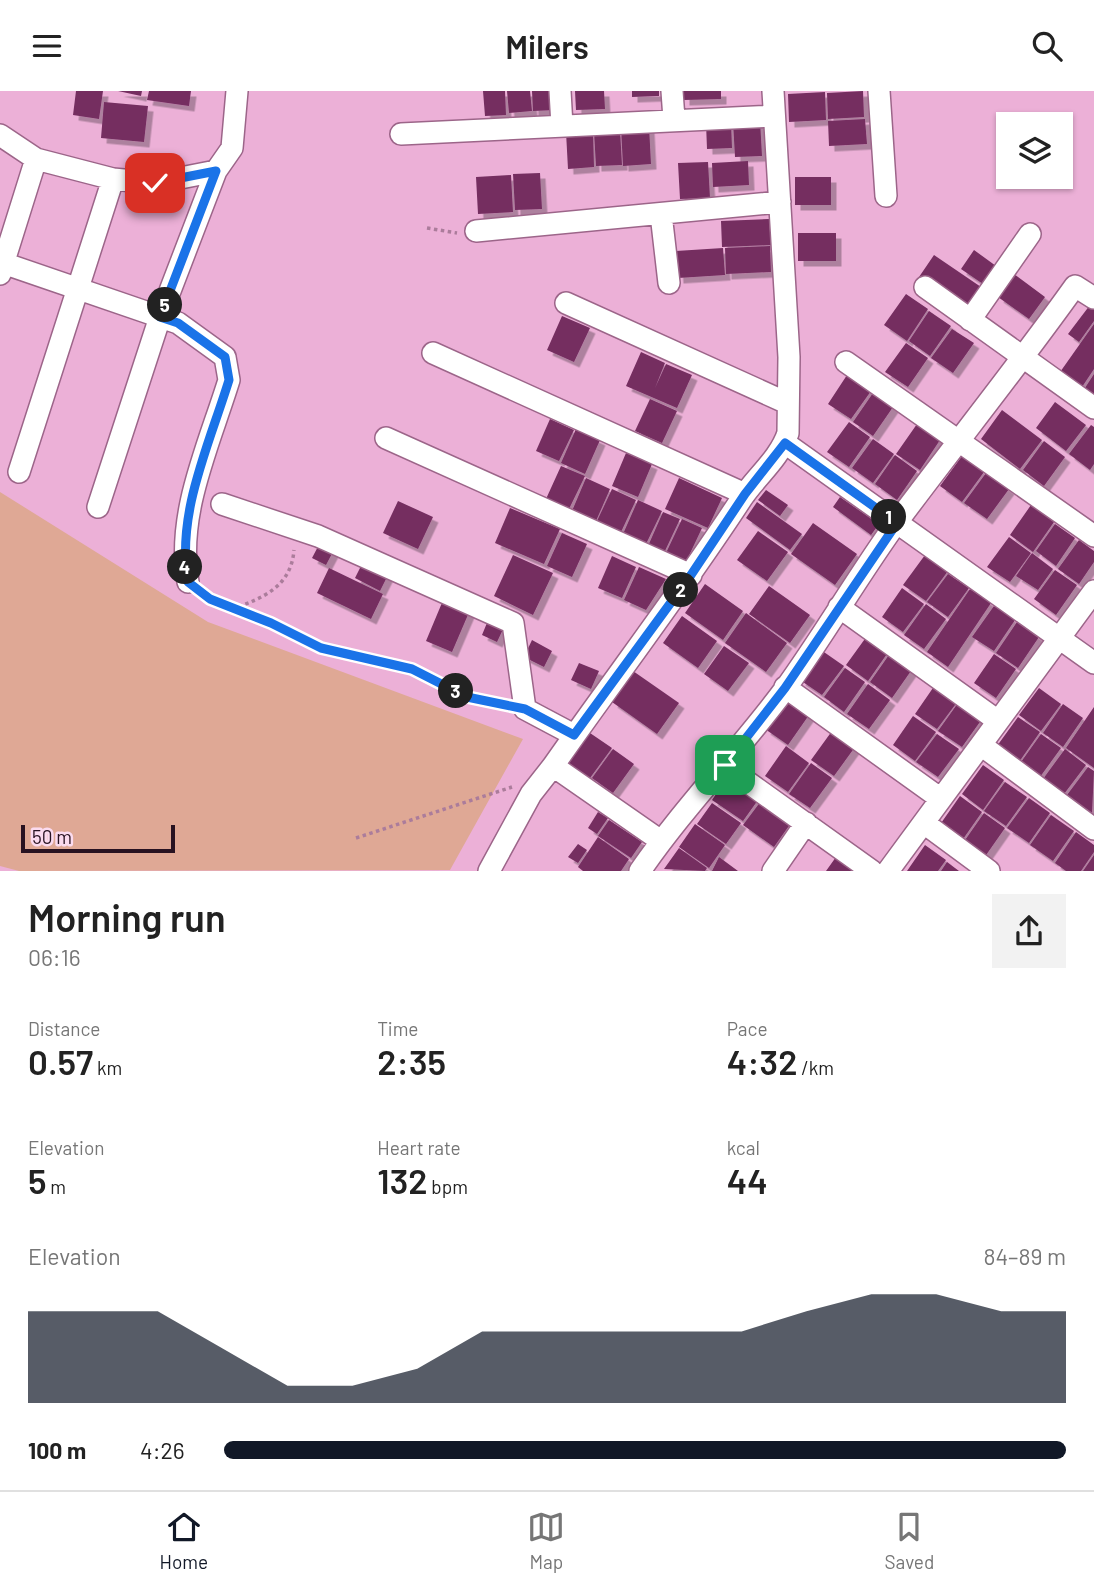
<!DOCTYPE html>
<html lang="en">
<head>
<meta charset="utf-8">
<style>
  body { margin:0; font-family:Barlow,sans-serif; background:#f2f2f2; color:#222; height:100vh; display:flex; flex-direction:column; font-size:26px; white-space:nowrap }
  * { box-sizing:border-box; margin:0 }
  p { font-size:23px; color:#767676 }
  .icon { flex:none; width:38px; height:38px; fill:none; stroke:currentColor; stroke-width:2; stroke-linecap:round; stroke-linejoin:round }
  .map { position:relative; height:780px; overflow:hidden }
  .side { display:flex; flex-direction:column; background:#fff; flex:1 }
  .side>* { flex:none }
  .buttons { position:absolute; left:996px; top:21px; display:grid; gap:14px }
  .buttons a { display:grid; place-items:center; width:77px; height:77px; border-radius:0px; background:#fff; box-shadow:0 2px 5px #0004; font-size:35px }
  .scale { position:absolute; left:21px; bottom:18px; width:154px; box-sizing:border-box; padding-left:7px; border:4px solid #281221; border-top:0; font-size:19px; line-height:24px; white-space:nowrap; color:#281221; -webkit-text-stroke:5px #fbdbef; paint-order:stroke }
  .pin { position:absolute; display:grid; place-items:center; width:60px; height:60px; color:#fff; margin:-30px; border-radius:14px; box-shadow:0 4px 10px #0006 }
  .km { position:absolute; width:35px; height:35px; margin:-18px; border-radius:50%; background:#222; color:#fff; font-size:19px; line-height:35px; text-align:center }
  .round { display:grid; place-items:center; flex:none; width:74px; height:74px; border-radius:0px; background:#f2f2f2 }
  .summary { display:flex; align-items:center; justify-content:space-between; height:119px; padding:0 28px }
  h1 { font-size:38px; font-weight:600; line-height:52px }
  .figures { display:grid; grid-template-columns:repeat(3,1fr); gap:10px; height:119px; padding:7px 28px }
  .figures div { display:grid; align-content:center }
  .figures b { font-size:35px; font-weight:600 }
  .figures small { font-size:19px; font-weight:400 }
  .figures p { font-size:19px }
  .chart { height:196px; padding:14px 28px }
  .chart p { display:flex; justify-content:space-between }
  .chart svg { width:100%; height:126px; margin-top:7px; fill:#111827; opacity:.7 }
  ul { padding:0 28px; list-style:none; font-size:23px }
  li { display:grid; grid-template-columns:112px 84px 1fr; align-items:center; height:52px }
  li i { height:18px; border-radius:9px; background:#111827 }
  header { display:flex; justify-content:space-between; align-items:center; height:91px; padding:0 28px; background:#fff; font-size:32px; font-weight:600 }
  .menu { display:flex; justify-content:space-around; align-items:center; height:98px; border-top:2px solid #e0e0e0; background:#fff; font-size:19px; color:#767676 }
  .menu a { display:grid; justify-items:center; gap:4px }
  .menu .selected { color:#111827 }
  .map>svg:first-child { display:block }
</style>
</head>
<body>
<header><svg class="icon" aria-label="menu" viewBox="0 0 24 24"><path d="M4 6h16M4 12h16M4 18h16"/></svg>Milers<svg class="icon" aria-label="search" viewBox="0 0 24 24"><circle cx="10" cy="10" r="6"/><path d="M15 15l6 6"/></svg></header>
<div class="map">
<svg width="1094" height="780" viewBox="0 0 1094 780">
  <defs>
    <filter id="shadow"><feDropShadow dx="5.5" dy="5.5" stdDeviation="0" flood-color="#0004"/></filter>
  </defs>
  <rect width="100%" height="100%" fill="#ecb0d7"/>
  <path fill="#dfa895" d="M0,401L208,531L523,648L450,779L19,780L0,775Z"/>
  <path fill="#742e60" filter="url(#shadow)" d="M76,0H103L99,28L73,24Z
    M118,0H142L141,5Z
    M149,0H191L189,15L147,9Z
    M483,0H505L506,24L485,25Z
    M507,0H530L532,20L509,22Z
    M532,0H554L555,19L533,20Z
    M575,0H604L605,18L576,19Z
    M632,0H659V5L632,6Z
    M684,0H721V8L684,9Z
    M863,0L864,26L828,28L827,2Z
    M825,1L826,29L789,31L788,3Z
    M104,11L148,15L144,51L101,47Z
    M865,28L867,53L829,55L828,30Z
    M760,29L762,65L735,66L733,31Z
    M731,31L732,57L707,58L706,32Z
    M649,35L651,73L623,75L621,37Z
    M620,39L622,74L596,75L594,41Z
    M593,40L594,76L568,78L566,41Z
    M748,70L749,94L713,96L712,72Z
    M708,71L710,107L680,108L678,72Z
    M540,82L542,118L515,119L513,83Z
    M511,84L513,121L478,123L476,86Z
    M795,86H831V114H795Z
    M769,128L771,154L722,156L721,130Z
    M798,142H836V170H798Z
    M770,155L771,181L726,183L725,157Z
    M723,157L725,184L678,187L676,160Z
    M974,159L996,175L983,193L961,178Z
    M934,164L981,196L965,219L919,186Z
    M1014,183L1045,206L1029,228L998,206Z
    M906,203L928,218L907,250L884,234Z
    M1090,214L1094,218V230L1079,251L1068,243Z
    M929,220L951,235L930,265L909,250Z
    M562,225L590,237L574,271L547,259Z
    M1094,233V278L1080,299L1058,284Z
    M952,238L974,252L953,282L931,267Z
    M906,252L928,267L908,296L885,281Z
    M641,261L665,272L655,297L666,273L692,284L677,317L626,295Z
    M1094,283V308L1083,300Z
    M847,284L871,300L851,328L828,313Z
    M873,302L893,316L873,345L853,331Z
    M650,308L677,320L662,352L635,340Z
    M1055,311L1086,334L1066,360L1036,337Z
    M1002,319L1042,349L1020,378L981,348Z
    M550,328L574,339L559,370L536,360Z
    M849,331L870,346L849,376L827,361Z
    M917,333L940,349L920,379L896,363Z
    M1091,334L1094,336V373L1090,379L1069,363Z
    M576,338L600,349L585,383L561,372Z
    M873,348L894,363L873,392L852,377Z
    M1044,350L1065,366L1044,395L1023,379Z
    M626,362L652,373L638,406L612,395Z
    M895,364L917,380L897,409L875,393Z
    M962,365L984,381L962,411L940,395Z
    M561,375L585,385L569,418L546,408Z
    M986,382L1009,398L987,428L964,412Z
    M586,387L610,398L596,430L572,420Z
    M679,387L722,407L708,437L665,418Z
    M612,398L636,409L621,441L597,430Z
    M766,399L788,414L780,425L758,409Z
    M840,406L879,433L871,444L833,416Z
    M638,409L662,420L646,453L623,443Z
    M398,410L433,426L418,458L383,442Z
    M757,411L802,443L790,459L746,427Z
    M1031,414L1054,431L1033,461L1010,444Z
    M510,417L560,438L544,473L495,452Z
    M663,421L680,428L664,462L648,455Z
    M682,428L702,437L686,471L666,462Z
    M813,432L857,463L835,494L791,463Z
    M1055,433L1075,447L1056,475L1036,460Z
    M758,440L788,461L767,490L737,469Z
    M562,442L587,453L572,486L547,475Z
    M1009,446L1031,462L1010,491L987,476Z
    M322,448L336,455L326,474L312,467Z
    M1079,449L1094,460V471L1079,493L1058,478Z
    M1032,462L1053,478L1038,499L1016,485Z
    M513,464L553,482L533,524L494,505Z
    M925,464L948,480L926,510L903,494Z
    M612,465L636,476L622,507L598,497Z
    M364,469L389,482L380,500L355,487Z
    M639,476L666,488L646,519L624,509Z
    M329,477L383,503L371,528L317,502Z
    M1055,479L1077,494L1056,524L1034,508Z
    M948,483L969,497L948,526L927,511Z
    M705,493L743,520L723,549L685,522Z
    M769,495L810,524L790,552L749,523Z
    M902,497L924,513L903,541L882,526Z
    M970,498L991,512L948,576L927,561Z
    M444,507L470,519L452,561L426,550Z
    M926,513L946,528L924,558L904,544Z
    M994,515L1015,529L994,560L972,546Z
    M746,522L787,552L766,581L725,552Z
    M682,525L717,550L698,577L663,552Z
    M489,527L505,534L497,551L482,544Z
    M1017,531L1039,546L1018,577L996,562Z
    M867,545L889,560L868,590L846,574Z
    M532,549L552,560L544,576L524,566Z
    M724,555L749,572L728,600L704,583Z
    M821,559L844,575L822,604L800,589Z
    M891,561L913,577L892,607L870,591Z
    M994,563L1016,578L996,607L974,592Z
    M579,572L599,580L591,598L571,589Z
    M845,577L865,591L844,621L824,606Z
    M633,580L679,612L657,643L612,611Z
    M868,593L890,609L869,638L847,623Z
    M935,594L958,610L937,638L915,623Z
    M1039,597L1061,613L1041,640L1019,624Z
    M787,608L809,624L788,654L765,638Z
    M958,612L982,628L962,656L938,640Z
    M1063,613L1083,627L1063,656L1043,642Z
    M1094,616V677L1066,657Z
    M913,625L936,641L915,670L893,654Z
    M1018,626L1040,641L1019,671L997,655Z
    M832,640L855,656L834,685L811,669Z
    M590,642L612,657L590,687L568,672Z
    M937,643L959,658L938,686L916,671Z
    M1041,643L1061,657L1040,686L1021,671Z
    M786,655L809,672L788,701L765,685Z
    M613,658L634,673L613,702L592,687Z
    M1065,658L1086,674L1064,703L1043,688Z
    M811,672L832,687L810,717L789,703Z
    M983,674L1004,689L983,719L962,703Z
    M1088,676L1094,680L1092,722L1067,704Z
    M727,687L758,709L743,730L712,709Z
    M1005,691L1027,706L1006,735L984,720Z
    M960,705L982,721L961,751L939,735Z
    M1029,707L1050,722L1029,752L1007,737Z
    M761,710L791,732L774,756L743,734Z
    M712,712L741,732L726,753L697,733Z
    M598,721L608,727L597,743L588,737Z
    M984,722L1005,737L984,767L963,752Z
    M1051,724L1074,740L1053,770L1030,754Z
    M609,729L642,751L631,767L598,745Z
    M695,733L725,754L709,777L679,756Z
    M1076,741L1094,754V761L1081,780H1066L1055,772Z
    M598,746L629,768L621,780H583L578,776Z
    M578,753L587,759L578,772L568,766Z
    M925,754L946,769L938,780H907Z
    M679,757L707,777L705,780L664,778Z
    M1094,764V780H1083Z
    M719,766L738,780H712Z
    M836,766L855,780H826Z
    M947,771L959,780H941Z"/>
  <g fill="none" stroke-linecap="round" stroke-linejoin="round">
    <defs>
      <path id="minor" d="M560,0L562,35
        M672,0L674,28
        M879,0L886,105
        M401,43L774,25
        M0,44L36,68L113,88L155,92L216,80
        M661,123L669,192
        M476,140L780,111
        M0,171L178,232L225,266L229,289C209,354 176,423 188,491
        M0,183L36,68
        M925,196L1094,317
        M566,212L787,312
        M970,229L1030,143
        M433,262L745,403
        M846,271L1094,445
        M386,347L691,484
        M785,352L1094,572
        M19,381L113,88
        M222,413L318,445L513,532L525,618L574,644
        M98,416L160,226L216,80L232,57L237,0
        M839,516L998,630
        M785,596L941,708
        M981,654L1094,738
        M725,675L872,780
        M924,732L989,780
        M661,750L553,675C616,585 682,499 742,407C756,386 780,367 788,342L789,266L773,0
        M489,780L531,703L553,675
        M640,780C684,716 739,660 785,598C824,544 858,485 897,431C956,352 1018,275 1075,195L1094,207
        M773,780L806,732
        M888,780L1094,500"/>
    </defs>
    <use href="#minor" stroke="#9c6589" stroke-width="24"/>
    <path stroke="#ab7c9b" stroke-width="3.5" stroke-dasharray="3.5 3.5" stroke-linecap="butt" d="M427,137L457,142
      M204,503L321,557L412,578L467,606L506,614
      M232,518C263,507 291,496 294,459
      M356,747L512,696"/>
    <use href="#minor" stroke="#fff" stroke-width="21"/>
  </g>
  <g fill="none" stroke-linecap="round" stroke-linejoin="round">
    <defs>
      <path id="route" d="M155,92L216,80L160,226L178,232L225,266L229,289C209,354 176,423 188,491L210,508L271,532L321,557L412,578L467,606L525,618L574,644L691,484L745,403L785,352L897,432L785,597L725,674"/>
    </defs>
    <use href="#route" stroke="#fff" stroke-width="14"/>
    <use href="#route" stroke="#1a73e8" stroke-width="9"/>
  </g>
</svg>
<div class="buttons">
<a><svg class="icon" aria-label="layers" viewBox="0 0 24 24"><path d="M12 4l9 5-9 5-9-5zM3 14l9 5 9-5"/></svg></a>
</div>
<div class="scale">50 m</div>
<div class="pin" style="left:725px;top:674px;background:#1e9e55"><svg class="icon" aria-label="arrive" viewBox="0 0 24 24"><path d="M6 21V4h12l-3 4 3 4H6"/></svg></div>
<div class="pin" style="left:155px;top:92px;background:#d93025"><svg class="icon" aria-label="check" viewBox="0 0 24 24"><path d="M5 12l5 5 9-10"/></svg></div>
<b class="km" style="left:889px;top:426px">1</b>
<b class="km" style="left:681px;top:499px">2</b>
<b class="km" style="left:456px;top:600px">3</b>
<b class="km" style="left:185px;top:476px">4</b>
<b class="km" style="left:165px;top:214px">5</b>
</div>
<section class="side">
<div class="summary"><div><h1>Morning run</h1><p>06:16</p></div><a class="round"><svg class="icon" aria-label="share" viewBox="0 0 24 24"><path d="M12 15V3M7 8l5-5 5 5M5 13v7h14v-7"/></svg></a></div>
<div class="figures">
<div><p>Distance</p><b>0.57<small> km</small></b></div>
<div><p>Time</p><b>2:35</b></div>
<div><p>Pace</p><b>4:32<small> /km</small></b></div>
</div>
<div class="figures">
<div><p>Elevation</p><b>5<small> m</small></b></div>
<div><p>Heart rate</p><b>132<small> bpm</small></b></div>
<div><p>kcal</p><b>44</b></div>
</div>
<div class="chart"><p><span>Elevation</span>84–89 m</p>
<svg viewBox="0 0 160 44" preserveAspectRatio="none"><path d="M0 44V12L10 12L20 12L30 25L40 38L50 38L60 32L70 19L80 19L90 19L100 19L110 19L120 12L130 6L140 6L150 12L160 12V44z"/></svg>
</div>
<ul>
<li><b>100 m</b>4:26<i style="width:100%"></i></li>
</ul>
</section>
<nav class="menu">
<a class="selected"><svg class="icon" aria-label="home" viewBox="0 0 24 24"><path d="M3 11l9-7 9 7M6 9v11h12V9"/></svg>Home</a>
<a><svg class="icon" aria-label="map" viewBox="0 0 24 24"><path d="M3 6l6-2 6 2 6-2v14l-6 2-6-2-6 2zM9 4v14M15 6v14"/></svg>Map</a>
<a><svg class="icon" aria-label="saved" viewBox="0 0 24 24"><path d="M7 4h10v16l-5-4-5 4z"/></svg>Saved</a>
</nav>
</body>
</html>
